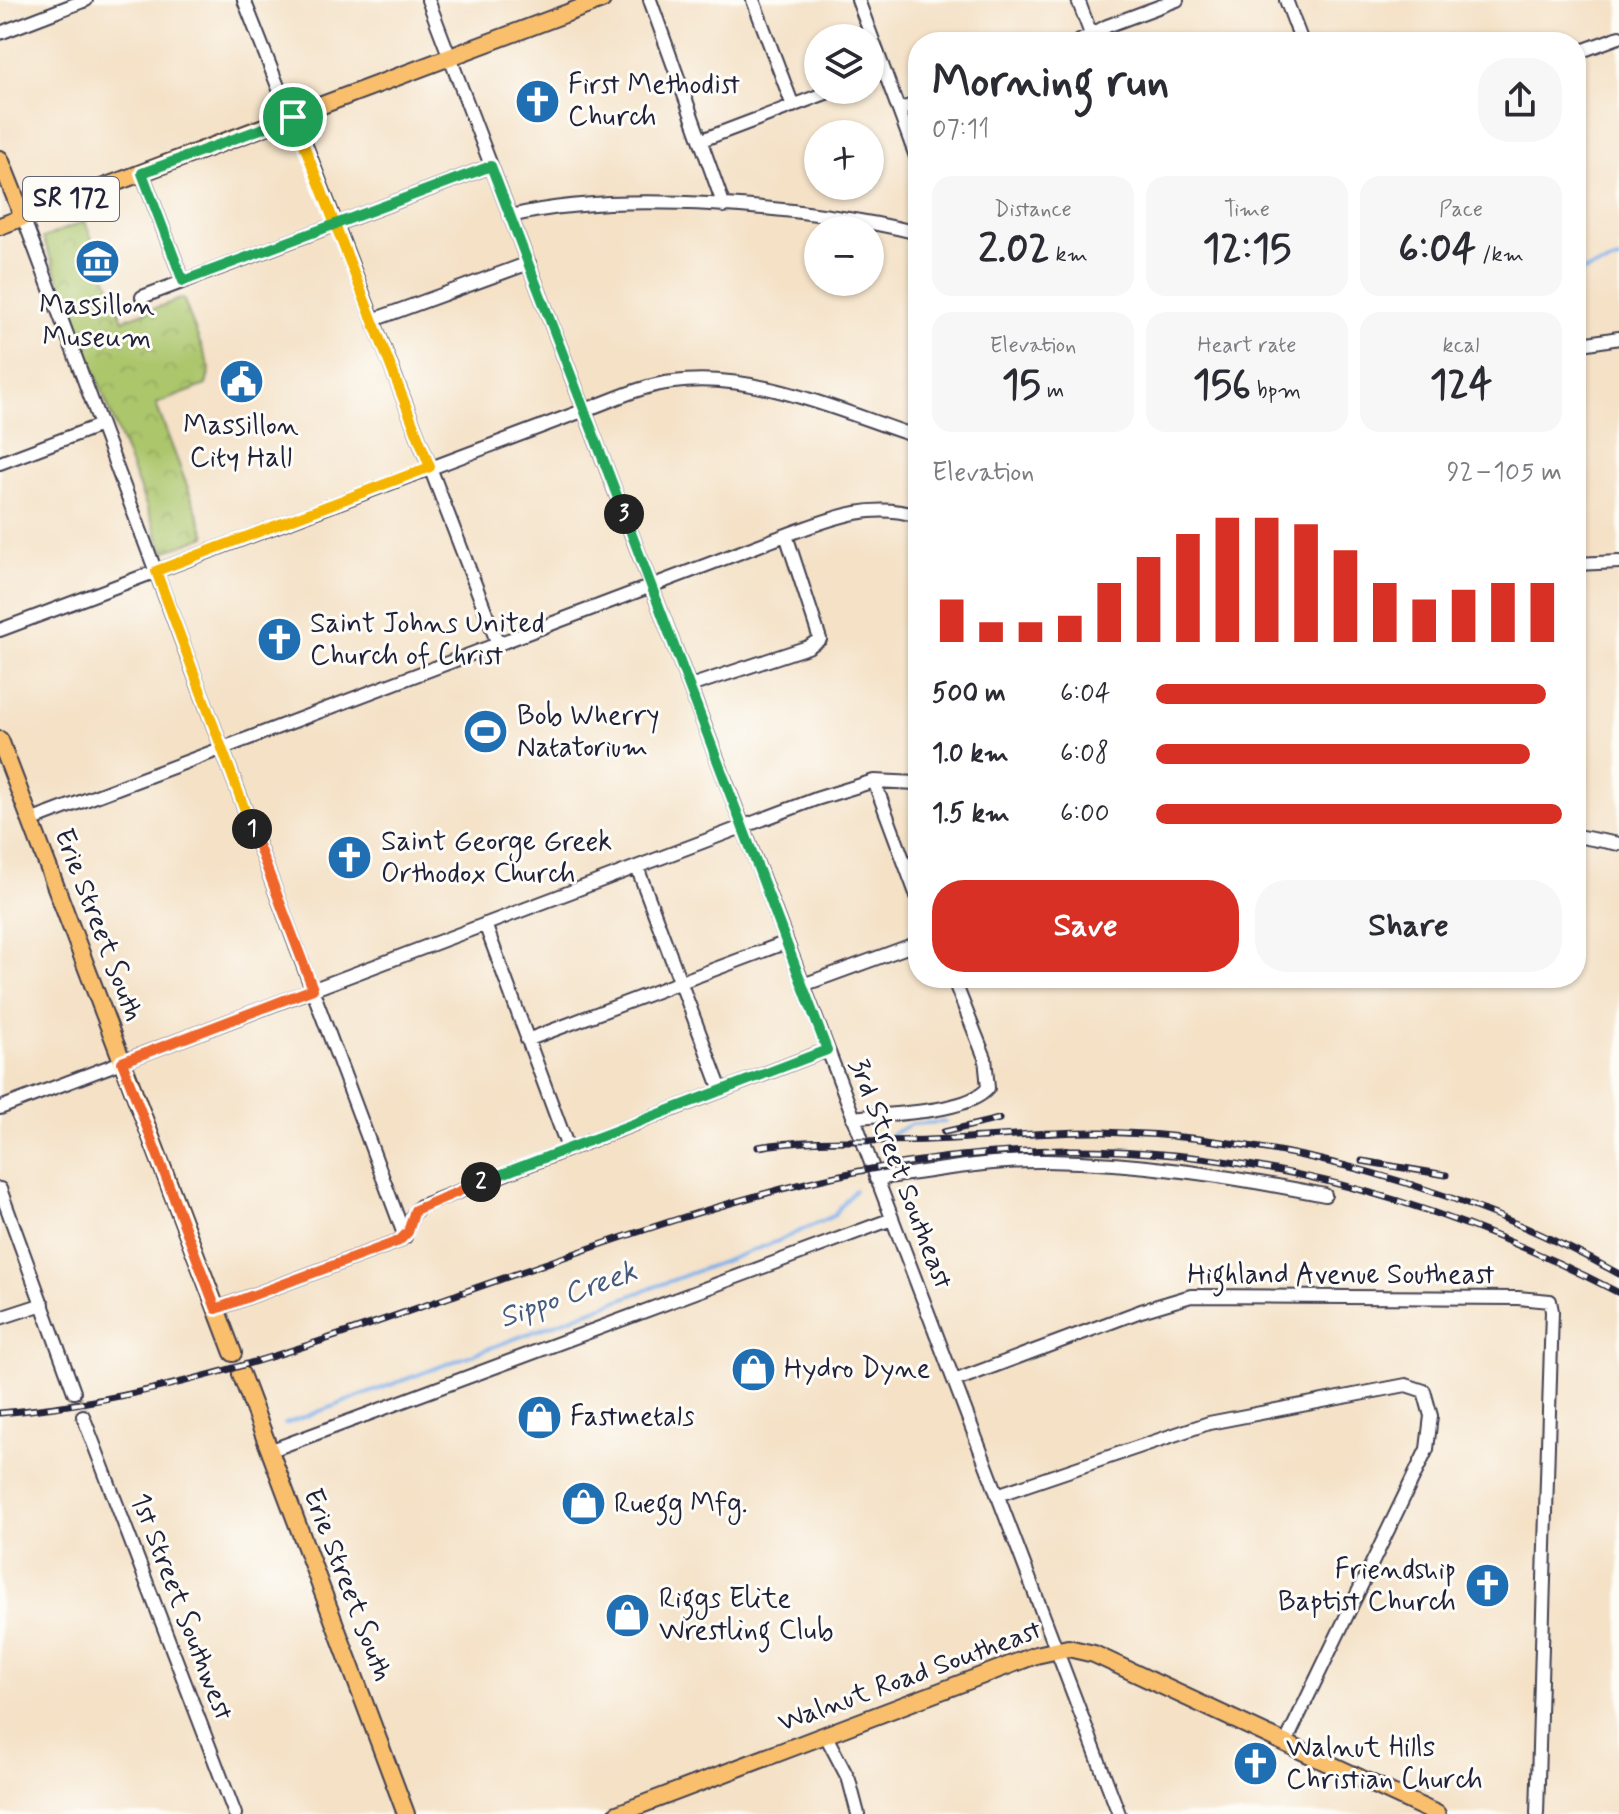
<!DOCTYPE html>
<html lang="en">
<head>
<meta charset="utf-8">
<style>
  body { margin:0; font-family:Mynerve,sans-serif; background:#f7f7f7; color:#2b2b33; height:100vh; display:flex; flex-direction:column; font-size:30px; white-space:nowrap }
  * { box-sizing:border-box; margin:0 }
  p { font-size:26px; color:#7c7c81 }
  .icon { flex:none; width:44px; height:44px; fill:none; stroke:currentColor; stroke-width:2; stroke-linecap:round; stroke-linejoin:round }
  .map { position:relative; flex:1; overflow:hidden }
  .side { position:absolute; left:908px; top:32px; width:678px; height:956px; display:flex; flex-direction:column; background:#fff; border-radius:32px; box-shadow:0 2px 6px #0004 }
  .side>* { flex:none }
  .buttons { position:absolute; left:804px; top:24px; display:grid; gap:16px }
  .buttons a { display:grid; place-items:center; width:80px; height:80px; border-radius:50%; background:#fff; box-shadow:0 2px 6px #0004; font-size:40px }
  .pin { position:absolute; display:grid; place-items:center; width:68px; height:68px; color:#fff; margin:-34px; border:4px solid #fff; border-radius:50%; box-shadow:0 2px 8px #0007 }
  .km { position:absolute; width:40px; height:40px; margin:-20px; border-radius:50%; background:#222; color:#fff; font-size:22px; line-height:40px; text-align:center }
  .round { display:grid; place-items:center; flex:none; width:84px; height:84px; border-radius:32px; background:#f7f7f7 }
  .headline { display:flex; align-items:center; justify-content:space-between; height:136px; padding:0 24px }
  h1 { font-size:44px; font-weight:800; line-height:60px }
  .metrics { display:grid; grid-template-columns:repeat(3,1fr); gap:12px; height:136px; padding:8px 24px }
  .metrics div { display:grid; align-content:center; border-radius:20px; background:#f7f7f7; text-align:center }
  .metrics b { font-size:40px; font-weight:800 }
  .metrics small { font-size:22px; font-weight:400 }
  .metrics p { font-size:22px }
  .chart { height:224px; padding:16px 24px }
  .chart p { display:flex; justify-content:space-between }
  .chart svg { width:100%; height:144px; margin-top:8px; stroke:#d93025; stroke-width:6 }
  .button { display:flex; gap:16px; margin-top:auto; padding:16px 24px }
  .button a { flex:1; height:92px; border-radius:32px; background:#d93025; color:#fff; font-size:32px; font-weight:800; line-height:92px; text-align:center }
  .button a+a { background:#f7f7f7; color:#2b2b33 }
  ul { padding:0 24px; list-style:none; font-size:26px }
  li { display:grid; grid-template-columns:128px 96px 1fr; align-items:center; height:60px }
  li i { height:20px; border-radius:10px; background:#d93025 }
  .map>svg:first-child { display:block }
</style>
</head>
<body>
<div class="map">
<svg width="1619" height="1814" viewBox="0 0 1619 1814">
  <defs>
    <pattern id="park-crowns" width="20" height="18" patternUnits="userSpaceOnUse" patternTransform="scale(2)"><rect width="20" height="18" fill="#acc66c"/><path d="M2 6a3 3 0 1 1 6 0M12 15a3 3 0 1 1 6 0" fill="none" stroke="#94aa5e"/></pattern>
  </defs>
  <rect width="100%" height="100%" fill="#fdfcf7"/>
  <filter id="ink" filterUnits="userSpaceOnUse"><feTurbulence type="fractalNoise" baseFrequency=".0125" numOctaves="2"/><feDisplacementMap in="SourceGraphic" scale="16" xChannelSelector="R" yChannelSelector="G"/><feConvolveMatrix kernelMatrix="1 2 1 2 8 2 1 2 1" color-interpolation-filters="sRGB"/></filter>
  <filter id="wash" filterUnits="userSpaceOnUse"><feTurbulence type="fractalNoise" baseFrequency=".006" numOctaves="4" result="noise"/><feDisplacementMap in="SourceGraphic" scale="32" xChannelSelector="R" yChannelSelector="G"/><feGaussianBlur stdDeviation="1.8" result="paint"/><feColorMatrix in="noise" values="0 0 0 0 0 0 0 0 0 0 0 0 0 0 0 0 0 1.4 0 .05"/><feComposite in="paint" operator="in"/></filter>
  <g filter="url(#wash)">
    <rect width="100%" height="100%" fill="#f4e1c6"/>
    <path fill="url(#park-crowns)" stroke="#677454" stroke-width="2" d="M85,221L123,320L183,298L210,369L206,385L156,404L206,536L164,552L43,238Z"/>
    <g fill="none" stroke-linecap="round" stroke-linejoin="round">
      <path stroke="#7daee8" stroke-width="4" d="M1576,273L1619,260
        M892,1134L912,1124L945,1122
        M285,1424L778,1241L833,1216L855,1190"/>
    </g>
  </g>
  <g filter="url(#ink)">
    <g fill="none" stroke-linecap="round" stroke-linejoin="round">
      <path stroke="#cabbaa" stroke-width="12" stroke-dasharray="12 6" stroke-linecap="butt" d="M74,1392L83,1416"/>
      <defs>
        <path id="minor" d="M244,0L279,89L305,143L498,644
          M428,0L1119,1814
          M650,0L724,206
          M753,0L793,106
          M858,0L918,162
          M1078,0L1094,42
          M1286,0L1302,42
          M0,33L86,0
          M1078,42L1107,26L1177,0
          M1576,53L1619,37
          M899,110L918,103
          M702,140L834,90
          M142,173L183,281
          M511,216C619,189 810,206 918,233
          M23,217L405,1237
          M142,297L491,166
          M373,320L529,263
          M1576,345L1619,338
          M0,463L101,425
          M1576,564L1619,562
          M0,630L585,410C613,400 643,385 673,382C755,371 842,412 918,437
          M690,686L808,647L820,639L786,535
          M874,781L918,899
          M30,821L786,535C830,519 871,501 918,516
          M1576,836L1619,844
          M637,867L721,1090
          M485,924L568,1148
          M803,985L918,943
          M527,1040L787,942
          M0,1108L816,799L874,781L918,783
          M853,1118C886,1113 967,1114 988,1088L985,1058L953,978
          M876,1179C932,1171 989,1160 1046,1161C1140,1162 1234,1177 1325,1195
          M0,1189L74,1392
          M216,1309L399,1241C413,1232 407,1215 421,1206L827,1050
          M0,1318L43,1304
          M954,1381L1141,1311L1191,1296L1518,1298L1550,1301L1552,1311L1537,1814
          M83,1416L235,1814
          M269,1451L892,1219
          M997,1495L1209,1423L1406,1385L1424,1391L1431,1416L1427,1449L1285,1744
          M826,1736L849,1780L858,1814"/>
        <path id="major" d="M0,159L23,217
          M0,226L602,0
          M0,740L233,1353
          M241,1374L406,1814
          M617,1814L1036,1655L1068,1648L1094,1654L1437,1814"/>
      </defs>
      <use href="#minor" stroke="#423f50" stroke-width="16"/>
      <use href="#major" stroke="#423f50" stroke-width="20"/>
      <use href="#minor" stroke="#fff" stroke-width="12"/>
      <use href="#major" stroke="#f9bf6d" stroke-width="16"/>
      <defs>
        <path id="rail" d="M944,1132L999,1119
          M758,1147C814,1138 871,1142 928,1140C986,1138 1045,1131 1103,1132C1282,1137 1463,1187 1619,1274
          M1362,1161L1446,1175
          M0,1413C161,1401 312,1344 464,1292C594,1247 725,1198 860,1171C1127,1118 1380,1168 1619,1293"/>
      </defs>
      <use href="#rail" stroke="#22223b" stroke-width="7"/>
      <use href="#rail" stroke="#fdfcf7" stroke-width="4" stroke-dasharray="12" stroke-linecap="butt"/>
    </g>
  </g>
  <g fill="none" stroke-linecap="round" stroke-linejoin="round" filter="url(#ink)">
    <defs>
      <path id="split-1" d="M252,829L156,571L430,467L293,117"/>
      <path id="split-2" d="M252,829L313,989L122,1062L216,1309L399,1241L408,1232L415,1210L481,1182"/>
      <path id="split-3" d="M481,1182L827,1050L624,514"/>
      <path id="split-4" d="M293,117L142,173L183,281L491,166L624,514"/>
    </defs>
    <use href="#split-1" stroke="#fff" stroke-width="16"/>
    <use href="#split-2" stroke="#fff" stroke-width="16"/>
    <use href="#split-3" stroke="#fff" stroke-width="16"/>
    <use href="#split-4" stroke="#fff" stroke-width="16"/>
    <use href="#split-1" stroke="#f5b400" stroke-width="10"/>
    <use href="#split-2" stroke="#f0652b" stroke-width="10"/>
    <use href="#split-3" stroke="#22a559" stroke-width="10"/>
    <use href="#split-4" stroke="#22a559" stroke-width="10"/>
  </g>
  <defs>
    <symbol id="church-disc" viewBox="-11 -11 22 22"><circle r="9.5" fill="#1f6fb2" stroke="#fdfcf7"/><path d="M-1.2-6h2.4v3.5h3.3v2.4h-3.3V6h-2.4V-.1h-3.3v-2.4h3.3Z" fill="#fff"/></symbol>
    <symbol id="museum-disc" viewBox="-11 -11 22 22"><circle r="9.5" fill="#1f6fb2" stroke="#fdfcf7"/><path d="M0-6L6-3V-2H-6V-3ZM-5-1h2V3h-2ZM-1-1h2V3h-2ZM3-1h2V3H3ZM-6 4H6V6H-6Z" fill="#fff"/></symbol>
    <symbol id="civic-disc" viewBox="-11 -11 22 22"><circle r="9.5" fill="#1f6fb2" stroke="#fdfcf7"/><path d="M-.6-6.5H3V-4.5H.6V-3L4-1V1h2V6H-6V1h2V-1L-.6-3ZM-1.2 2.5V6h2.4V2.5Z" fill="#fff"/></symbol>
    <symbol id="stadium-disc" viewBox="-11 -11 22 22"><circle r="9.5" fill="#1f6fb2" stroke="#fdfcf7"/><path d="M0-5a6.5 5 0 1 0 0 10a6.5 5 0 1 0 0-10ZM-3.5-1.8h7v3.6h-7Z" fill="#fff"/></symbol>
    <symbol id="shop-disc" viewBox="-11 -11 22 22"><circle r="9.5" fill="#1f6fb2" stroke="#fdfcf7"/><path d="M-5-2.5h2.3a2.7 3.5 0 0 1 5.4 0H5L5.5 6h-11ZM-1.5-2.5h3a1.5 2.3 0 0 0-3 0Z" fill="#fff"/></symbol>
  </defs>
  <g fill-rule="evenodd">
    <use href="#church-disc" x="512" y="76" width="51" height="51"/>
    <use href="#museum-disc" x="72" y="236" width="51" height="51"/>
    <use href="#civic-disc" x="216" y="356" width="51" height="51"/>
    <use href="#church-disc" x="254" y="614" width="51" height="51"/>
    <use href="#stadium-disc" x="460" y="706" width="51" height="51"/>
    <use href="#church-disc" x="324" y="832" width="51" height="51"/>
    <use href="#shop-disc" x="728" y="1344" width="51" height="51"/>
    <use href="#shop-disc" x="514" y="1392" width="51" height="51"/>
    <use href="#shop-disc" x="558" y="1478" width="51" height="51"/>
    <use href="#church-disc" x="1462" y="1560" width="51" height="51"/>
    <use href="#shop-disc" x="602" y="1590" width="51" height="51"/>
    <use href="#church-disc" x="1230" y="1738" width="51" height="51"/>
  </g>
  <g text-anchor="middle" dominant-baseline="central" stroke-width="6" stroke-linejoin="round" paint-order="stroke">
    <rect fill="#fdfcf7" stroke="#646373" stroke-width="2" x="23" y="177" width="96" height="44" rx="6"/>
    <g font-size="26" font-weight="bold" fill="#22223b">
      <text x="71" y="199">SR 172</text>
    </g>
    <g font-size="28" fill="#22223b" stroke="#fdfcf7" text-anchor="start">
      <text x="568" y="85">First Methodist<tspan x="568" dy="32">Church</tspan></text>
      <text x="97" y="306" text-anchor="middle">Massillon<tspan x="97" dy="32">Museum</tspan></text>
      <text x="241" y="426" text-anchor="middle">Massillon<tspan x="241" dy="32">City Hall</tspan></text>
      <text x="310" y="624">Saint Johns United<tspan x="310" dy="32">Church of Christ</tspan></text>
      <text x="517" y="716">Bob Wherry<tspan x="517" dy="32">Natatorium</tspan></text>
      <text x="381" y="842">Saint George Greek<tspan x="381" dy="32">Orthodox Church</tspan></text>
      <text x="784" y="1369">Hydro Dyne</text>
      <text x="570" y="1417">Fastmetals</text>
      <text x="614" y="1504">Ruegg Mfg.</text>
      <text x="1456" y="1570" text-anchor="end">Friendship<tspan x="1456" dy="32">Baptist Church</tspan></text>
      <text x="659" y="1599">Riggs Elite<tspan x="659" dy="32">Wrestling Club</tspan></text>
      <text x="1286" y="1748">Walnut Hills<tspan x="1286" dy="32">Christian Church</tspan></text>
    </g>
    <g font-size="28" fill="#22223b" stroke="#fdfcf7">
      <text transform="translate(98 925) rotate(69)">Erie Street South</text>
      <text transform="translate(900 1174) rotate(69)">3rd Street Southeast</text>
      <text x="1341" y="1275">Highland Avenue Southeast</text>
      <text transform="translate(347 1585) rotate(69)">Erie Street South</text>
      <text transform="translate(181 1607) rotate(69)">1st Street Southwest</text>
      <text transform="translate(910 1677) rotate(-20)">Walnut Road Southeast</text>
    </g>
    <g font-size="30" font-style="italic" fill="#465a80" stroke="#fdfcf7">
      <text transform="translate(568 1295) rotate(-20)">Sippo Creek</text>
    </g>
  </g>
</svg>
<div class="buttons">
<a><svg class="icon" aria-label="layers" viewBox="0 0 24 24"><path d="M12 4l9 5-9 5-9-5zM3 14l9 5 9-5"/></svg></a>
<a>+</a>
<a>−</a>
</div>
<div class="pin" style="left:293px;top:117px;background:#1e9e55"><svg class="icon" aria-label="arrive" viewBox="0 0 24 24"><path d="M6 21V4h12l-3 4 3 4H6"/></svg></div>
<b class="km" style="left:252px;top:829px">1</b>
<b class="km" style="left:481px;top:1182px">2</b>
<b class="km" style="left:624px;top:514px">3</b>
<section class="side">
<div class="headline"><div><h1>Morning run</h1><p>07:11</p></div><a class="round"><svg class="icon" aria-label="share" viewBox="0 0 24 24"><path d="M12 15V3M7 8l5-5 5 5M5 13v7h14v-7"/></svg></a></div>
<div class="metrics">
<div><p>Distance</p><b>2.02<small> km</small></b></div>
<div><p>Time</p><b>12:15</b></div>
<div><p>Pace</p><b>6:04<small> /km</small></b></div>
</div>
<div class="metrics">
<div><p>Elevation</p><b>15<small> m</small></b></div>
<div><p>Heart rate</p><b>156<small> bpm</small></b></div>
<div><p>kcal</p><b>124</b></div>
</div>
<div class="chart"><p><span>Elevation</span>92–105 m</p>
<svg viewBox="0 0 160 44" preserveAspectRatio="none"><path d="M5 44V31M15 44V38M25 44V38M35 44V36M45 44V26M55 44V18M65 44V11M75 44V6M85 44V6M95 44V8M105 44V16M115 44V26M125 44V31M135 44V28M145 44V26M155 44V26"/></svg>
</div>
<ul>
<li><b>500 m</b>6:04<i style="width:96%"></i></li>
<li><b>1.0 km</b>6:08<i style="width:92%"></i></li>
<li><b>1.5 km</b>6:00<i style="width:100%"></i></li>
</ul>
<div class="button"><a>Save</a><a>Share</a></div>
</section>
</div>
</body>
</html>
